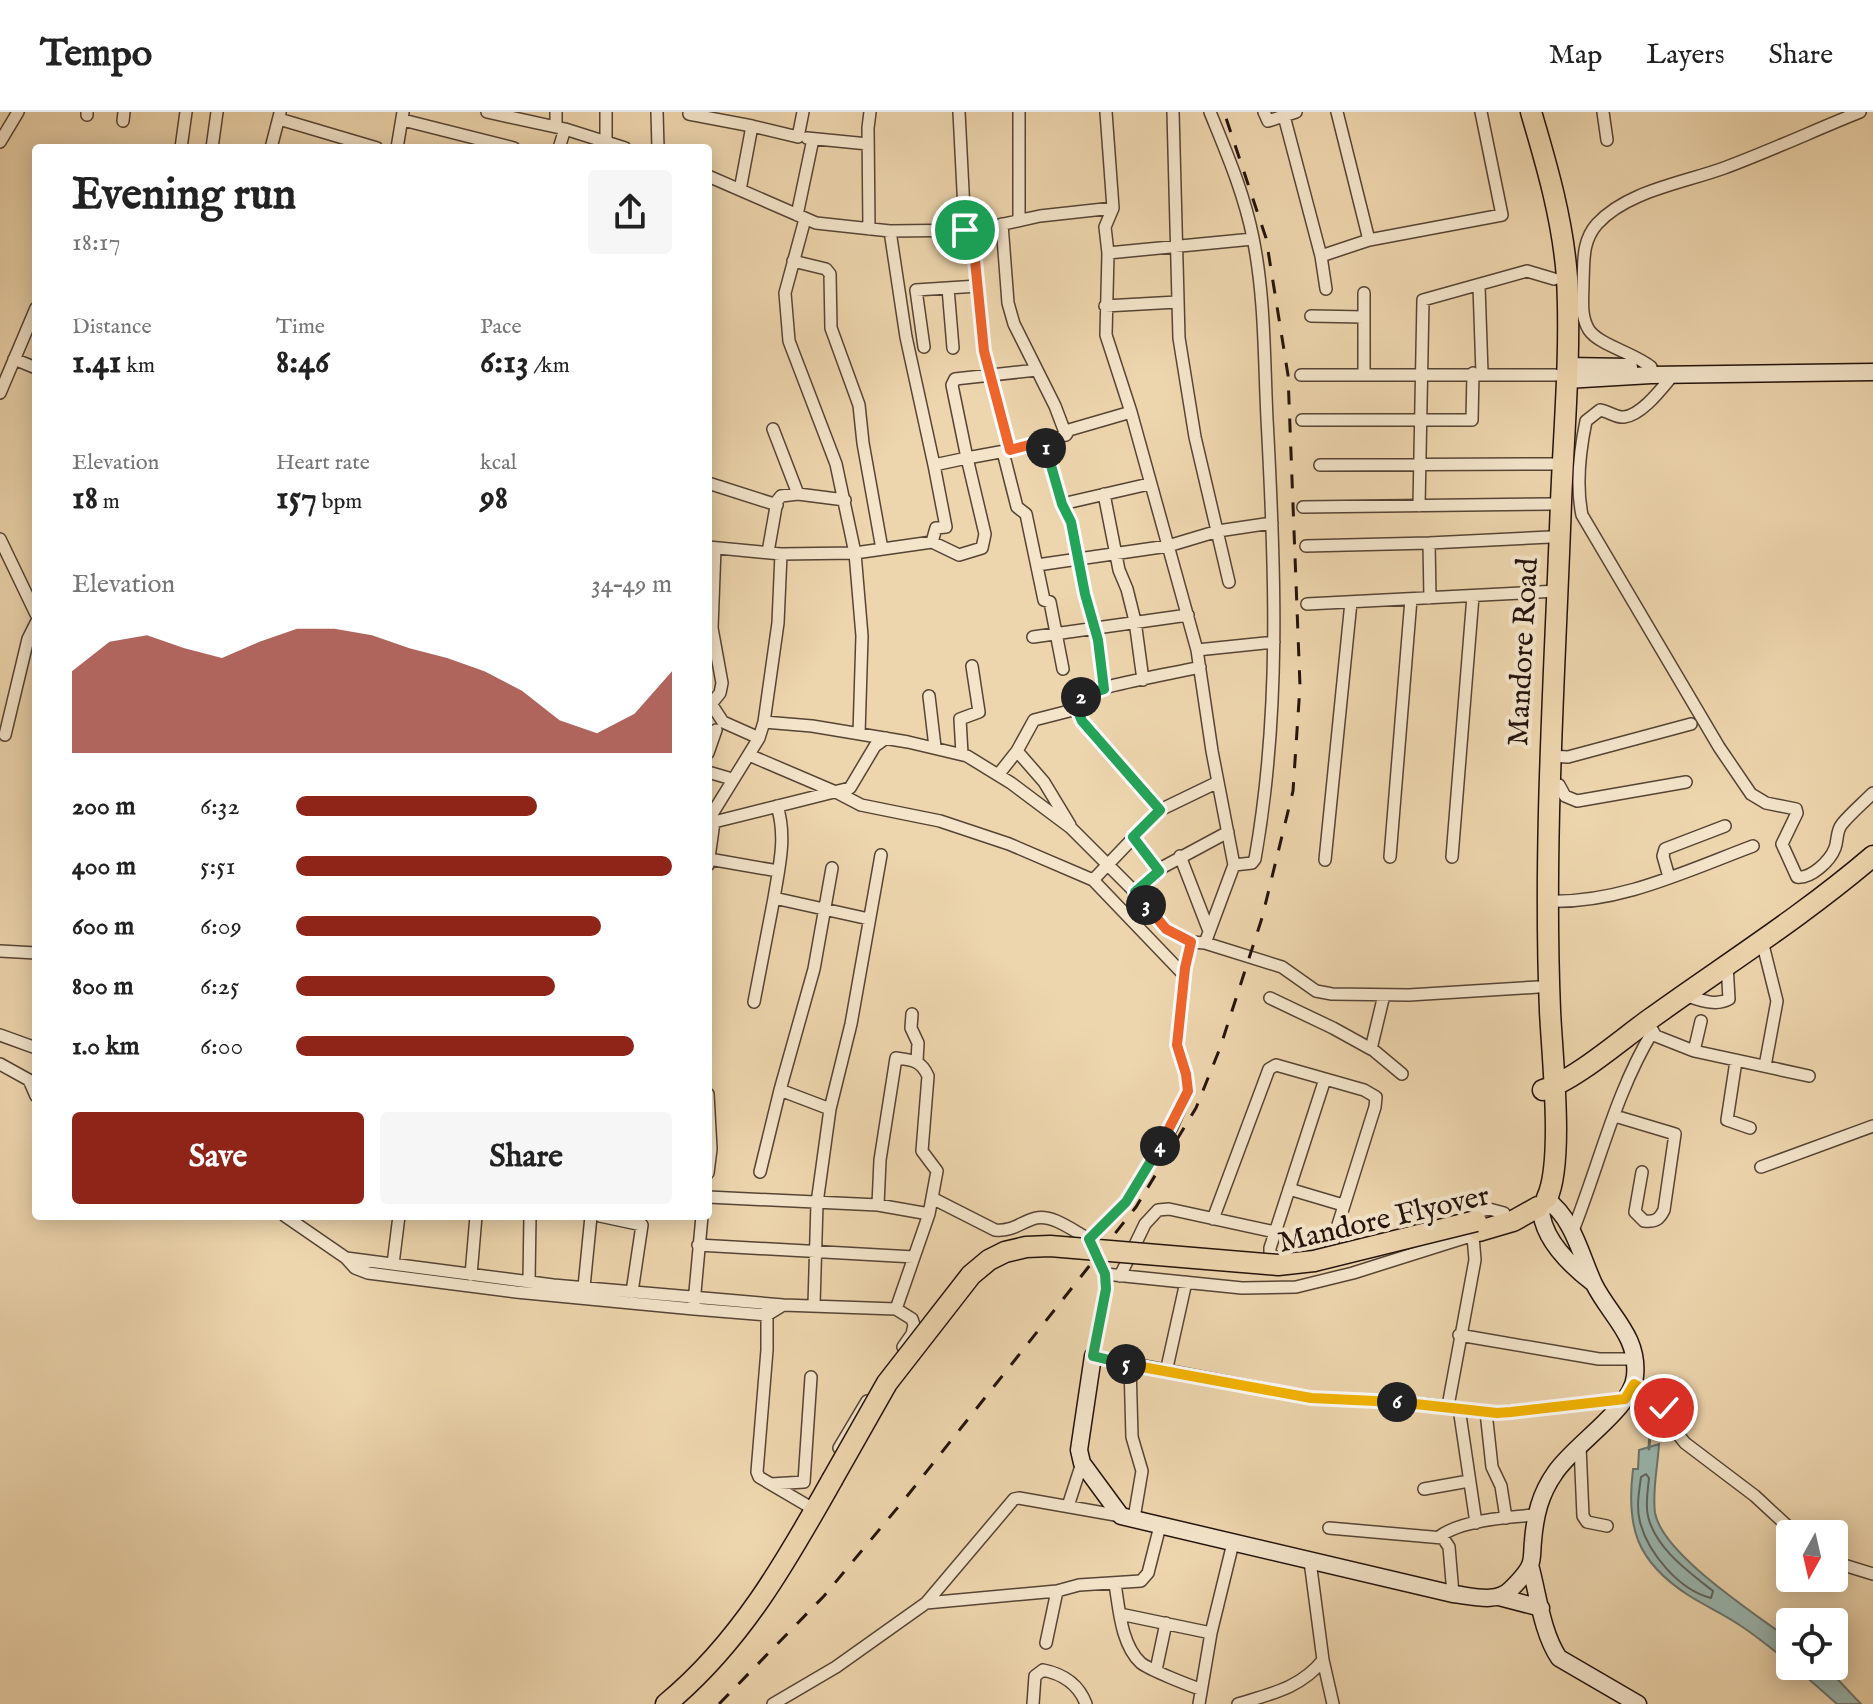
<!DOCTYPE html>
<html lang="en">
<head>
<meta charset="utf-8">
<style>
  body { margin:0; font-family:"IM FELL English",serif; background:#f6f6f6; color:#222; height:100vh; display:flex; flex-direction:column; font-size:30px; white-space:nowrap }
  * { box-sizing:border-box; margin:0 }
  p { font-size:26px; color:#767676 }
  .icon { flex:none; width:44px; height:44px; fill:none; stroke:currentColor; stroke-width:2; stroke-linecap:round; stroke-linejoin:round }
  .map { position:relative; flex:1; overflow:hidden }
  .panel { position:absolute; left:32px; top:32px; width:680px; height:1076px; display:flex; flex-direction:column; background:#fff; border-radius:8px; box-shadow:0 4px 20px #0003 }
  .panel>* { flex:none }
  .needle { width:52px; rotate:188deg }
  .controls { position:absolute; left:1776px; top:1408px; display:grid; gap:16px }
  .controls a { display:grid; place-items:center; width:72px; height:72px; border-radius:8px; background:#fff; box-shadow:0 4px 20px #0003; font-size:40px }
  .pin { position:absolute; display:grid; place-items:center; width:68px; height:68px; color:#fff; margin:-34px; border:4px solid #fff; border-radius:50%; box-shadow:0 2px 8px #0007 }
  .km { position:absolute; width:40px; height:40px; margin:-20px; border-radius:50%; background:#222; color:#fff; font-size:22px; line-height:40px; text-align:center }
  .round { display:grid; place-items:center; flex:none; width:84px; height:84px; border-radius:8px; background:#f6f6f6 }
  .summary { display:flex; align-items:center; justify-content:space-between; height:136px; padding:0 40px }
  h1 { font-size:44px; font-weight:800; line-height:60px }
  .metrics { display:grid; grid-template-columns:repeat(3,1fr); gap:12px; height:136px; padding:8px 40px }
  .metrics div { display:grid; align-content:center }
  .metrics b { font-size:34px; font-weight:800 }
  .metrics small { font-size:22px; font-weight:400 }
  .metrics p { font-size:22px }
  .chart { height:224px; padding:16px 40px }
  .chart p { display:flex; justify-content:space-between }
  .chart svg { width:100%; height:144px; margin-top:8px; fill:#8f2418; opacity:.7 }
  .button { display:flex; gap:16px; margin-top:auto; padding:16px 40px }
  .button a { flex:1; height:92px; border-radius:8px; background:#8f2418; color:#fff; font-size:32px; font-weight:800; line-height:92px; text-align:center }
  .button a+a { background:#f6f6f6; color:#222 }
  ul { padding:0 40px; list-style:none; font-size:26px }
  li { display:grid; grid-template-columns:128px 96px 1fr; align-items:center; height:60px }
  li i { height:20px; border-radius:10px; background:#8f2418 }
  header { display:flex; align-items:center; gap:48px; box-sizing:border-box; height:112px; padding:0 40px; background:#fff; border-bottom:2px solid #e0e0e0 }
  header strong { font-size:38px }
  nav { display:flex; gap:44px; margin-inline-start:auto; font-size:28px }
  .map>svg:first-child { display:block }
</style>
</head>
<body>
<header>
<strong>Tempo</strong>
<nav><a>Map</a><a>Layers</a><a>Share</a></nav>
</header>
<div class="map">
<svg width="1873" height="1592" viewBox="0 0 1873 1592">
  <rect width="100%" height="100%" fill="#edd5ad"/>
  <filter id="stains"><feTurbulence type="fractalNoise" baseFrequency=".0025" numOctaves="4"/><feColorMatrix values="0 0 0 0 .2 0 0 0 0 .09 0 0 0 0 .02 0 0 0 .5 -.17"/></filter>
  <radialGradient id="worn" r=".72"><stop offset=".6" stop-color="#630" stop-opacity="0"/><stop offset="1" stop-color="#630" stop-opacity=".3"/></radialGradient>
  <path fill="#9ab7b1" stroke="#6b756f" stroke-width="2" d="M1659,1332C1658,1353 1652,1379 1655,1401C1663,1443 1756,1502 1790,1528V1551C1774,1539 1758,1525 1741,1514C1724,1502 1705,1494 1688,1483C1636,1449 1626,1415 1633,1357H1638L1639,1338Z
    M1794,1554H1825L1861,1592H1837Z"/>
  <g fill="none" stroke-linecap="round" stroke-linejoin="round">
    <path stroke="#5f655e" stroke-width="2" d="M1646,1362L1649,1366C1648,1378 1645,1392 1648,1404C1655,1436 1689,1460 1713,1479L1711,1486C1679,1478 1648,1441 1640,1410C1636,1395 1639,1380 1641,1365Z"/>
    <path stroke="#6b756f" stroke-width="3" d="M1649,1337L1650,1321"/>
    <defs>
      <path id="street" d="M487,0L565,17L625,36
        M556,0V15
        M606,0V30
        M657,0L658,36
        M959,0L965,118
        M1019,0V108
        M1173,0L1179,226L1195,325L1229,470
        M1210,0C1227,42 1244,81 1253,126C1265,185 1264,246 1267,307C1275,454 1281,601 1255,747L1252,751L1234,753
        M1264,0L1268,9L1296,0
        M1337,0L1369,128L1502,103L1481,0
        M1603,0L1607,28
        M689,2L752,14
        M87,3V0
        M1284,4L1321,144L1369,128
        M279,7L377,36
        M403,8L514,36
        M123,9L124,0
        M807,26L868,32
        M0,30L18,0
        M181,36L186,0
        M212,36L217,0
        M271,36L280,1
        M397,36L403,0
        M559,36L565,17
        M708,64L816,111L890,119L976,118L1040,104L1113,96L1106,0
        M740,78L752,14L798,25L803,0
        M1113,96L1105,115L1108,141L1106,223L1131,300L1197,538L1212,639L1234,753L1205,831
        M797,103L813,27
        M1002,112L1008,191L1014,212L1055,294L1066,323
        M869,117L868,16L870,0
        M972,118L984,239L1010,338
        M890,119L906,225L934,353L967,346L952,273L955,267L1037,258
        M1108,141L1253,127
        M1321,144L1326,177
        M793,149L826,157L830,162L831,216L859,293L863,331L882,437
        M1479,174L1482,261
        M948,176L953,236
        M1364,181V262
        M1105,194L1177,190
        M1311,204L1364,205
        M924,235L916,178L978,174
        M14,247L36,256
        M1651,255C1634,241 1599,233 1589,218C1580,204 1583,186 1583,170C1584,149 1582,129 1597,112C1627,79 1683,71 1724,56C1770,39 1815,18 1860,0
        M1301,263H1555
        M1673,263C1662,276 1642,303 1624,305C1616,306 1608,299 1600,298L1586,309C1580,338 1576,374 1582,403L1719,635L1751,682L1766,691L1796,697L1797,701L1782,732L1797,765C1811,767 1830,749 1835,736C1838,728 1836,719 1842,712C1851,701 1863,691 1873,681
        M0,281L36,196
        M1302,308H1472L1473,261
        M773,317L798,382
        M1044,329L1062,392L1071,410L1085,482L1098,528L1104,577
        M1003,340L1017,395L1026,402L1044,488L1050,490L1063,557
        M1320,353L1552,352
        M708,371L777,393
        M1104,382L1119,458L1127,477L1135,509L1143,568
        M1062,392L1149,372
        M1419,394L1423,188L1527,159L1554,167
        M1303,395L1551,392
        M0,427L36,502
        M932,430L936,416L946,415L934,353
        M1429,431L1430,486
        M1306,434L1429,431L1550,425
        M708,435L781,442L855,441L836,352L789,229L785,181L805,107
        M768,440L777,389L781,384L798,382L845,388
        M1037,453L1168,434L1218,419L1272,411
        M1307,492L1558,479
        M1033,525L1188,503
        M1197,538L1274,530
        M929,584L935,635
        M708,587L723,610L759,626
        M712,591L720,581L722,571L712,516L715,436
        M764,610L778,511L781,442
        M859,622L862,524L855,441L932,430L959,443L982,436L985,422L967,346L1005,339L1066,323L1069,318L1131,300
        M5,623L28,527L36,511
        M1017,639L1044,670L1070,713
        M708,641L716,618
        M962,642L960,607L979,600L972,554
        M749,643L838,681L861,693L940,709L1009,732L1093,768L1185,864
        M1549,644L1568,645L1691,612
        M708,660L732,667
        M998,663L1017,639L1034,608L1077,597
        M1548,675L1559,673L1565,684L1577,689L1686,670
        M777,694C787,725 779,755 774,786L869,807
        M1160,698L1082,609C1079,602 1074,592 1081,585C1090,575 1181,560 1200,555
        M712,702L759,626L764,610L812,614L908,630L967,644L1011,671L1071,716L1135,780L1166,817L1191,830L1205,831L1282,855L1316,879L1332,882L1409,883L1538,875
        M714,710L850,676L875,634L886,626
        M1133,725L1159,759
        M1180,744L1209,819
        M1390,745L1411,487
        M1452,745L1473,484
        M709,747L778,759
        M1325,748L1351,490
        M708,753L714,710L712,703
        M1669,765L1663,744L1665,737L1725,714
        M1093,768L1160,698L1218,670
        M1135,780L1163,755L1228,720
        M1547,789C1619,792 1686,759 1753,734
        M1762,829L1777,889L1765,954
        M1191,830L1185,856L1177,933L1186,962L1188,979L1172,1015L1126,1090L1089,1127L1105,1162L1106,1177L1093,1244L1311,1286L1423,1292L1497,1301L1625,1287
        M0,839L36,841
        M1684,883C1698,887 1715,895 1729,887L1727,852
        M1270,886L1333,916L1371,937L1384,883
        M754,890L774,786
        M912,902L911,916L918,931L917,949
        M1701,909L1694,939L1809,964
        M1650,915L1656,924L1694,939
        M0,923L36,936
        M1372,937L1402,962
        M1736,949L1727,1008L1750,1016
        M0,952L29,968L36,984
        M708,982L711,1037L708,1061
        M830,997L780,978L814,857L832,756
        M1615,1004L1675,1022L1664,1098C1659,1108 1655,1110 1644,1109L1635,1100L1642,1060
        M1761,1055L1873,1014
        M760,1060L780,978
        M1289,1077L1343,1093
        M708,1085L878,1093
        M932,1086L995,1118C1012,1120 1021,1110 1036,1106C1053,1102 1075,1120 1089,1127
        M1466,1102L1489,1097L1504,1101
        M285,1104L346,1146L355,1156L368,1161L516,1180L694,1197L767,1203L783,1193
        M600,1104L642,1113L632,1180
        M1213,1107L1269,957L1276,953L1364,978L1376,985L1375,995L1331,1135
        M1572,1121C1599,1054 1615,981 1653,919
        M698,1133L914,1145
        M346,1146L553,1173L783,1193L896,1197L912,1207L914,1213L912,1222L903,1235
        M1282,1146L1270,1143V1136L1325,967
        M393,1152L399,1104
        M1105,1162L1242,1176L1296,1175L1353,1161L1483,1120
        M471,1163L476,1104
        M1120,1164L1145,1112L1158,1098L1169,1097L1275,1120
        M529,1170L530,1104
        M584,1175L591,1104
        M694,1191L702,1104
        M814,1193L817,1091L830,997L851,912L881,743
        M767,1196V1238L757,1360L759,1365L815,1398
        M896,1197L929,1102L937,1059L922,1039L928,964C921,948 912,948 896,946L880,1048L878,1093L929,1102
        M1459,1223L1599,1247H1634
        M1130,1253L1132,1325L1142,1359L1134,1406
        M1166,1260L1186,1170
        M1634,1272L1660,1290L1673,1316L1685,1331L1755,1384L1796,1422
        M1448,1294L1475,1148L1473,1124
        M1459,1296L1476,1411
        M1486,1300L1492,1355L1501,1374L1506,1406
        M1580,1334L1583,1404L1587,1410L1607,1414
        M839,1336L867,1289
        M771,1372L804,1370L811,1265
        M1424,1377L1469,1369
        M1068,1394L1082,1351
        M1329,1416L1443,1426L1449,1435L1453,1482
        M1439,1425C1460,1408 1509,1405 1535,1403
        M1834,1450L1873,1462
        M1115,1472C1119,1496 1121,1533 1141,1551C1150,1558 1188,1573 1200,1577
        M926,1491L1057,1479L1079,1473L1141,1469L1148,1461L1160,1414
        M1120,1502L1211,1521
        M1046,1531L1057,1479
        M1323,1548L1333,1592
        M1156,1558L1166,1511
        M773,1592L836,1555L926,1491L1014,1387L1019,1386L1121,1404
        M1033,1592L1035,1564L1043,1558C1063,1562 1079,1573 1086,1592
        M1199,1592L1211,1521L1233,1431
        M1238,1592C1270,1582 1301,1576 1323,1548L1310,1449"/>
      <path id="secondary" d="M1567,254L1629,255
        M1566,268L1651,263L1873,260
        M1541,1095C1541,1126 1571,1154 1593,1171
        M1093,1244L1079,1338L1082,1351L1121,1404L1453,1482C1472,1484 1497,1492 1511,1477C1517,1471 1527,1461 1530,1453C1533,1447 1532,1436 1533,1429C1535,1404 1540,1382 1555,1361C1573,1333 1632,1297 1635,1264C1639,1224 1610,1204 1594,1172C1581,1144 1573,1106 1547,1088
        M1530,1453C1538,1482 1542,1521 1559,1546L1638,1592
        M1499,1485L1541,1496"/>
      <path id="highway" d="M1531,0C1547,54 1563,109 1567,166C1571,240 1564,316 1561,390C1555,560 1543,729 1550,899C1552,943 1564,1050 1547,1086
        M1543,978C1575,968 1622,927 1650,907C1725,853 1803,804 1873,744
        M1479,1119L1513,1109L1538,1095
        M666,1592C740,1531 786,1450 832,1368"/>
    </defs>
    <use href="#street" stroke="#564434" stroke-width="14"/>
    <use href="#secondary" stroke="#24130c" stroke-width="19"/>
    <use href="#highway" stroke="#24130c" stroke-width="23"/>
    <use href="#street" stroke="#f3e4ca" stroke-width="11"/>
    <use href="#secondary" stroke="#f3e4ca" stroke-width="16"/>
    <use href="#highway" stroke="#edd5ad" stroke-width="20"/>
    <path stroke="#24130c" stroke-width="3" stroke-dasharray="14 14" stroke-linecap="butt" d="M719,1592L824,1484L904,1388L1136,1095L1196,996L1220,936L1262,806L1293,679L1300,574L1288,263L1266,126L1224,0"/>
    <defs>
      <path id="highway-bridge" d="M832,1368L887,1271L971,1163L989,1148L1005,1140L1026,1135L1050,1134L1278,1153L1314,1149L1476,1109"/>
    </defs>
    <use href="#highway-bridge" stroke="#24130c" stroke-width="23" stroke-linecap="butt"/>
    <use href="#highway-bridge" stroke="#edd5ad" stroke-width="20"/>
  </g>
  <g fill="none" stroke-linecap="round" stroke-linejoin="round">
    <defs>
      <path id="split-1" d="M965,118H972L984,239L1010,338L1044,329L1046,336"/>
      <path id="split-2" d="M1046,336L1062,392L1071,410L1085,482L1098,528L1104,577L1081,585"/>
      <path id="split-3" d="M1081,585L1077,597L1082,609L1160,698L1133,725L1159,759L1135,780L1146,793"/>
      <path id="split-4" d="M1146,793L1166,817L1191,830L1185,856L1177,933L1186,962L1188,979L1160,1034"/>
      <path id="split-5" d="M1126,1252L1093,1244L1106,1177L1105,1162L1089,1127L1126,1090L1160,1034"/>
      <path id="split-6" d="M1126,1252L1311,1286L1397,1290"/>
      <path id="split-7" d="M1397,1290L1497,1301L1511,1300L1625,1287L1634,1272L1654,1284L1664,1296"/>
    </defs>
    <use href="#split-1" stroke="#fff" stroke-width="16"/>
    <use href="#split-2" stroke="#fff" stroke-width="16"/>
    <use href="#split-3" stroke="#fff" stroke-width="16"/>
    <use href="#split-4" stroke="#fff" stroke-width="16"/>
    <use href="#split-5" stroke="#fff" stroke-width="16"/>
    <use href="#split-6" stroke="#fff" stroke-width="16"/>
    <use href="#split-7" stroke="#fff" stroke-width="16"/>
    <use href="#split-1" stroke="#f0652b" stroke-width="10"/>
    <use href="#split-2" stroke="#22a559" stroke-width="10"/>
    <use href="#split-3" stroke="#22a559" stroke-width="10"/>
    <use href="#split-4" stroke="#f0652b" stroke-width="10"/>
    <use href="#split-5" stroke="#22a559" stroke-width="10"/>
    <use href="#split-6" stroke="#f5b400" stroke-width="10"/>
    <use href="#split-7" stroke="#f5b400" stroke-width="10"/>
  </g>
  <g text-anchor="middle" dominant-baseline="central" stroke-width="8" stroke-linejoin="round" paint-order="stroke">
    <g font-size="30" fill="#24130c" stroke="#f3e4ca">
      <text transform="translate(1524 540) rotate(-87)">Mandore Road</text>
      <text transform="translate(1384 1108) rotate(-13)">Mandore Flyover</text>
    </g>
  </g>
  <rect width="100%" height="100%" filter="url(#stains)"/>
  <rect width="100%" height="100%" fill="url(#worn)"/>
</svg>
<div class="controls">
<a><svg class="needle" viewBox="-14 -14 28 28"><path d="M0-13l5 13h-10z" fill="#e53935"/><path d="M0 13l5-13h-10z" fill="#767676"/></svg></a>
<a><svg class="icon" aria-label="locate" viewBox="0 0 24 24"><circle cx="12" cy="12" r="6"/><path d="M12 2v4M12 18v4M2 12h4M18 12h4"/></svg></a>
</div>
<div class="pin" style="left:965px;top:118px;background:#1e9e55"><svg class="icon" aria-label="arrive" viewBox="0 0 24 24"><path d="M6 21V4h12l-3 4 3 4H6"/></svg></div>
<div class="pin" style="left:1664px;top:1296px;background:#d93025"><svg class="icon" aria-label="check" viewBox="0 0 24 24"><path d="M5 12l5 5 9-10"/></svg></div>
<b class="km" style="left:1046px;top:336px">1</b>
<b class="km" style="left:1081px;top:585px">2</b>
<b class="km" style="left:1146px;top:793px">3</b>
<b class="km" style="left:1160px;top:1034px">4</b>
<b class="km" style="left:1126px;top:1252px">5</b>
<b class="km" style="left:1397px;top:1290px">6</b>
<section class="panel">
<div class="summary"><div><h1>Evening run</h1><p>18:17</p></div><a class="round"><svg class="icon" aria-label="share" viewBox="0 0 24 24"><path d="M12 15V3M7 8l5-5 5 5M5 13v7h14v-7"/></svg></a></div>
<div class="metrics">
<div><p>Distance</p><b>1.41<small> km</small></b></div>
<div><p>Time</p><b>8:46</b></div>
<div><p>Pace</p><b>6:13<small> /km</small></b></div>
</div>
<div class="metrics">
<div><p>Elevation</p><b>18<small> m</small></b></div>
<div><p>Heart rate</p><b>157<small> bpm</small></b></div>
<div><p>kcal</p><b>98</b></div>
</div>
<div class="chart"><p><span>Elevation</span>34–49 m</p>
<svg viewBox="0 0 160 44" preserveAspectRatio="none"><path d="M0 44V19L10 10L20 8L30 12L40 15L50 10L60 6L70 6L80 8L90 12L100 15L110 19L120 25L130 34L140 38L150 32L160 19V44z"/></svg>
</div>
<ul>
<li><b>200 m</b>6:32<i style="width:64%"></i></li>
<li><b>400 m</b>5:51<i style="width:100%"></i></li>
<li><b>600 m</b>6:09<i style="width:81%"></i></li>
<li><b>800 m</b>6:25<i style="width:69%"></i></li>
<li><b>1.0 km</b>6:00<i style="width:90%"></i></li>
</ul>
<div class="button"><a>Save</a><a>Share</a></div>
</section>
</div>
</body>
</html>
